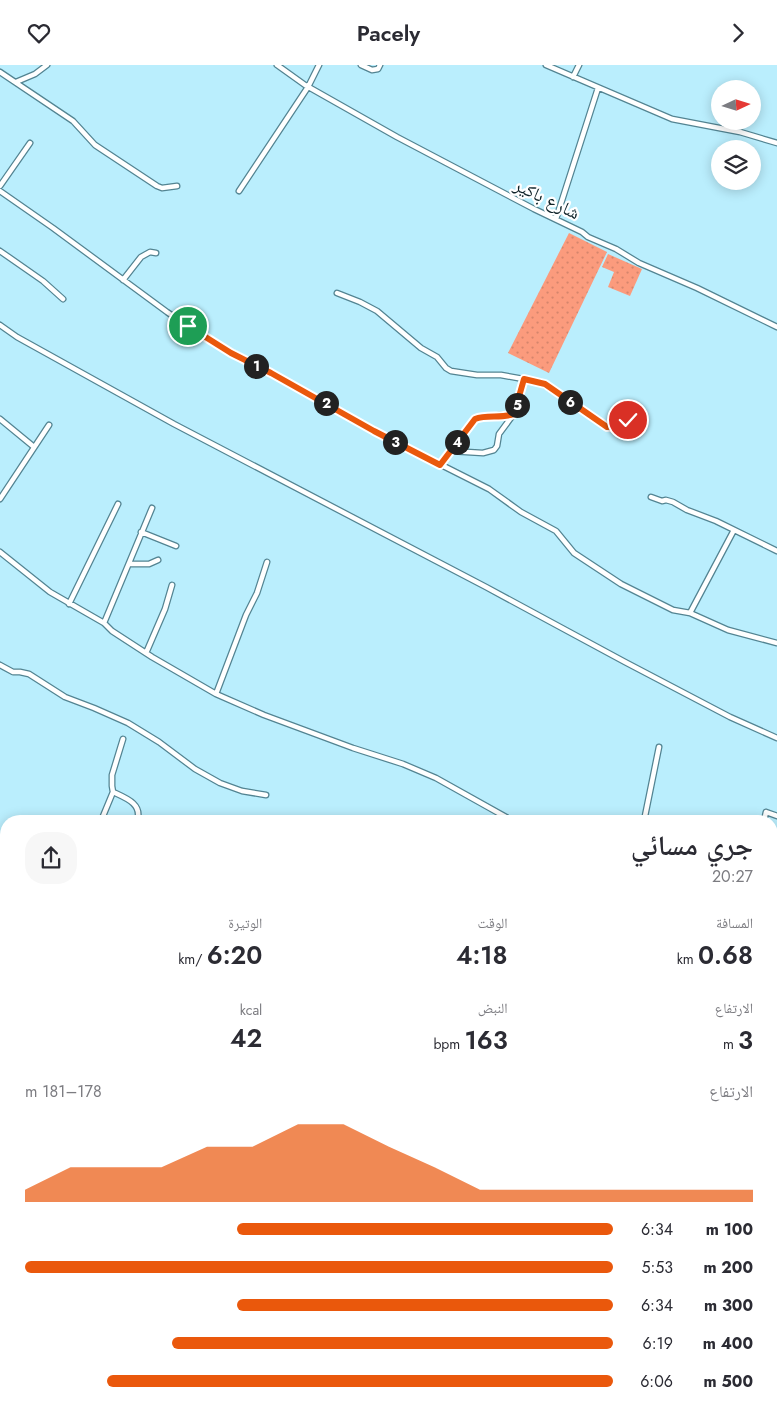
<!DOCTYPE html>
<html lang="ar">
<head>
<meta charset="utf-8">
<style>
  body { margin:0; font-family:Jost,"Noto Naskh Arabic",sans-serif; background:#f7f7f7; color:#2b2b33; direction:rtl; height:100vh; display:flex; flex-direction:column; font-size:19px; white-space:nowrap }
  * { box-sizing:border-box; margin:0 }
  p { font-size:16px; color:#7c7c81 }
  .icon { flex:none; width:28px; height:28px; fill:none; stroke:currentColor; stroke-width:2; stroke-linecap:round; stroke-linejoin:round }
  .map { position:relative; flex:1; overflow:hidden; direction:ltr }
  .panel { position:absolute; left:0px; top:750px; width:778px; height:594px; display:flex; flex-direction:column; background:#fff; border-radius:20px 20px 0 0; box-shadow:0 2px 12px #0003; direction:rtl }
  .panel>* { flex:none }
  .needle { width:32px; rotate:86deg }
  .controls { position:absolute; left:711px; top:15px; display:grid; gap:10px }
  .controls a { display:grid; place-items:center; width:50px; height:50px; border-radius:50%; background:#fff; box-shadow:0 2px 12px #0003; font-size:25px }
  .pin { position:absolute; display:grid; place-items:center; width:42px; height:42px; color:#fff; margin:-21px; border:2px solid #fff; border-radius:50%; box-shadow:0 1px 5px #0007 }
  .km { position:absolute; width:25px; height:25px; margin:-12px; border-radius:50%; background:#222; color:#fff; font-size:14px; line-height:25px; text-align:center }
  .round { display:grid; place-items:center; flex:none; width:52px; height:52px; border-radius:20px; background:#f7f7f7 }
  .overview { display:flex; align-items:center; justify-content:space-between; height:85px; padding:0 25px }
  h1 { font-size:28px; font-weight:600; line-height:38px }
  .stats { display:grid; grid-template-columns:repeat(3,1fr); gap:8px; height:85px; padding:5px 25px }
  .stats div { display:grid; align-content:center }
  .stats b { font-size:25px; font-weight:600 }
  .stats small { font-size:14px; font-weight:400 }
  .stats p { font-size:14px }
  .chart { height:140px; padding:10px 25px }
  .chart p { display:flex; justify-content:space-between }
  .chart svg { width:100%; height:90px; margin-top:5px; fill:#ea580c; opacity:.7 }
  ul { padding:0 25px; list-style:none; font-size:16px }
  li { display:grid; grid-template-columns:80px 60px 1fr; align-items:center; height:38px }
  li i { height:12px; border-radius:6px; background:#ea580c }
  header { display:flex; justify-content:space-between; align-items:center; height:65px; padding:0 25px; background:#fff; font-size:22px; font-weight:600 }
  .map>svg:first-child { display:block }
</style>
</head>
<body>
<header><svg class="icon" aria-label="forward" viewBox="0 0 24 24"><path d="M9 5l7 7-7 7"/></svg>Pacely<svg class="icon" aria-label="heart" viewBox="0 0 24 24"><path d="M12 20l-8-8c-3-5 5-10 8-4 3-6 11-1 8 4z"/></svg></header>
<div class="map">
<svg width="777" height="1343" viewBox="0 0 777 1343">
  <defs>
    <pattern id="grass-dots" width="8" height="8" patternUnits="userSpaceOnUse" patternTransform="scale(1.25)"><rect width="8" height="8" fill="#fb9b7d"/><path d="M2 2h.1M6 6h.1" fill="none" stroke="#d6856c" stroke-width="1.8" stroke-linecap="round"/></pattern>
    <pattern id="forest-firs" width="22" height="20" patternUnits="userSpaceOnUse" patternTransform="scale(1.25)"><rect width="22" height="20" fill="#f17d59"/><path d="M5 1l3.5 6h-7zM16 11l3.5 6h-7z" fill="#c2664a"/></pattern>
  </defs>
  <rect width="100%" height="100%" fill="#baeefd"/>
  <path fill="url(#grass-dots)" d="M569,168L607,187L549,308L508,288Z
    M608,189L642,204L630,231L608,222L614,207L602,202Z"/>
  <path fill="url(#forest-firs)" d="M6,1112V1193L0,1185V1113Z"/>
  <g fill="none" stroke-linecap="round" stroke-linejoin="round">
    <defs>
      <path id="minor" d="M277,0L305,20L397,72L534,144L582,167L588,172L616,184L639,198L697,223L777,262
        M361,0L372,5L378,4L380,0
        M546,0L672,54L740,67L777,78
        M0,7L73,56L95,80L157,121L162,123L177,121
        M573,12L579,0
        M16,17L35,9L47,0
        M0,121L30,78
        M0,126L53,163L167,247L205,273L271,308L374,366L489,424L521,447L556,466L574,488L621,519L673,545L690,548L728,565L777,578
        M239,126L308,22L319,0
        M556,154L598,23
        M0,186L43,216L63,234
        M123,215L141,192L150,187L156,188
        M337,228L360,237L377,246L421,283L437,292L446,303L451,306L477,310H501L540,317L607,361H618L628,355
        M0,260L17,272L174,359L486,522L625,597L730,652L777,673
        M0,354L34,382
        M450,386L483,388L494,385L497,381L499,369L516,346L519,330L525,314
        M440,400L475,354L480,352L514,349
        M651,432L662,436L666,435L673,437L687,445L716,456L777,486
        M0,434L49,360
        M141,467L176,481
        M0,487L50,527L104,558L112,566L152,592L216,629L264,650L353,683L403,699L436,713L513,756
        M129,499H149L158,495
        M69,539L118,439
        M690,548L734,465
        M104,558L152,443
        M146,588L165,544L172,520
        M0,600L13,607H20L29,609L65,632L94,643L128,658L159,677L195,704L220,718L242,726L266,730
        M216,629L246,550L257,528L267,497
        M113,727C126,733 143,739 137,756
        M101,756L113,727L112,721V710L123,674
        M644,756L659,682
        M764,756L766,747L777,751
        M771,806L777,809
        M771,872L777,874
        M0,949L6,950
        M771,954H777
        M0,983L6,972
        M0,999L6,1005
        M771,1106L777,1109
        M0,1273L6,1277
        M771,1336L777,1339
        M205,1338L211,1343
        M307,1338L317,1343
        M373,1343L399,1341
        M576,1343L578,1338
        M666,1343L667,1338
        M719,1343L720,1338"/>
      <path id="tertiary" d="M0,879L6,881
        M771,1186L777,1188"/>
    </defs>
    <use href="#minor" stroke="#538492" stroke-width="7"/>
    <use href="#tertiary" stroke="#538492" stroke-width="8"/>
    <use href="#minor" stroke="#fff" stroke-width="4.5"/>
    <use href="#tertiary" stroke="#fff" stroke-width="5.5"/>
  </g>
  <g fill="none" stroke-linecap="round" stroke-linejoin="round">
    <defs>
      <path id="route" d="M188,261L231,288L271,308L374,366L440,400L475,354C487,349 501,354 514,349L524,314L545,319L607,362L618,361L628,355"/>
    </defs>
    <use href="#route" stroke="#fff" stroke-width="10"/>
    <use href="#route" stroke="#ea580c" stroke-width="6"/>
  </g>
  <g text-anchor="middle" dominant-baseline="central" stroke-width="4.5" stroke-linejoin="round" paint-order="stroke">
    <g font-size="18" fill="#0e2228" stroke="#fff">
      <text transform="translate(547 134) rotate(26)">شارع باكير</text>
    </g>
  </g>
</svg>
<div class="controls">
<a><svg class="needle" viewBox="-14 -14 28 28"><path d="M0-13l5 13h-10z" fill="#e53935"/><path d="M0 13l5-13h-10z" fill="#7c7c81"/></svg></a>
<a><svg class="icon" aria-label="layers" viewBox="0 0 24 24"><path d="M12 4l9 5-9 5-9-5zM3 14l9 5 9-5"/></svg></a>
</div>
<div class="pin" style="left:188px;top:261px;background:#1e9e55"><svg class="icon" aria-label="arrive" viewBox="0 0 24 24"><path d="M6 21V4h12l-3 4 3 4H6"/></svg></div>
<div class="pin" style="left:628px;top:355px;background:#d93025"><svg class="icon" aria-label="check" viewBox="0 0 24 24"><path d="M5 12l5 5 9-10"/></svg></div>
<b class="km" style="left:256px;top:301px">1</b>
<b class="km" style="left:326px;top:338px">2</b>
<b class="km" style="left:395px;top:377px">3</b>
<b class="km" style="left:457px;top:377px">4</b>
<b class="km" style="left:517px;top:340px">5</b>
<b class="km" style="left:570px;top:337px">6</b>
<section class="panel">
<div class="overview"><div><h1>جري مسائي</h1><p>20:27</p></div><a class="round"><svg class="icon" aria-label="share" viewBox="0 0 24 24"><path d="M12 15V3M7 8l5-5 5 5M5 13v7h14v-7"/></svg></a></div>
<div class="stats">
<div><p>المسافة</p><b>0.68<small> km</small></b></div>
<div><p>الوقت</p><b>4:18</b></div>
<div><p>الوتيرة</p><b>6:20<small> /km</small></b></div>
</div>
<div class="stats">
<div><p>الارتفاع</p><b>3<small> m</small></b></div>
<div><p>النبض</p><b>163<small> bpm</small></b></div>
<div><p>kcal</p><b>42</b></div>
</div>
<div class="chart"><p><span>الارتفاع</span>178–181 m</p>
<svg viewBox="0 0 160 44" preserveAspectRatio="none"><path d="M0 44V38L10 27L20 27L30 27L40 17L50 17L60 6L70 6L80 17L90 27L100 38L110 38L120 38L130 38L140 38L150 38L160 38V44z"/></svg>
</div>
<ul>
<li><b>100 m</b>6:34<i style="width:64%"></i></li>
<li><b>200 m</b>5:53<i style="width:100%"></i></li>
<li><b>300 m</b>6:34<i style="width:64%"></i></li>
<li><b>400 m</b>6:19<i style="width:75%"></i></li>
<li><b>500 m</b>6:06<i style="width:86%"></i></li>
</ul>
</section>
</div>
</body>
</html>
